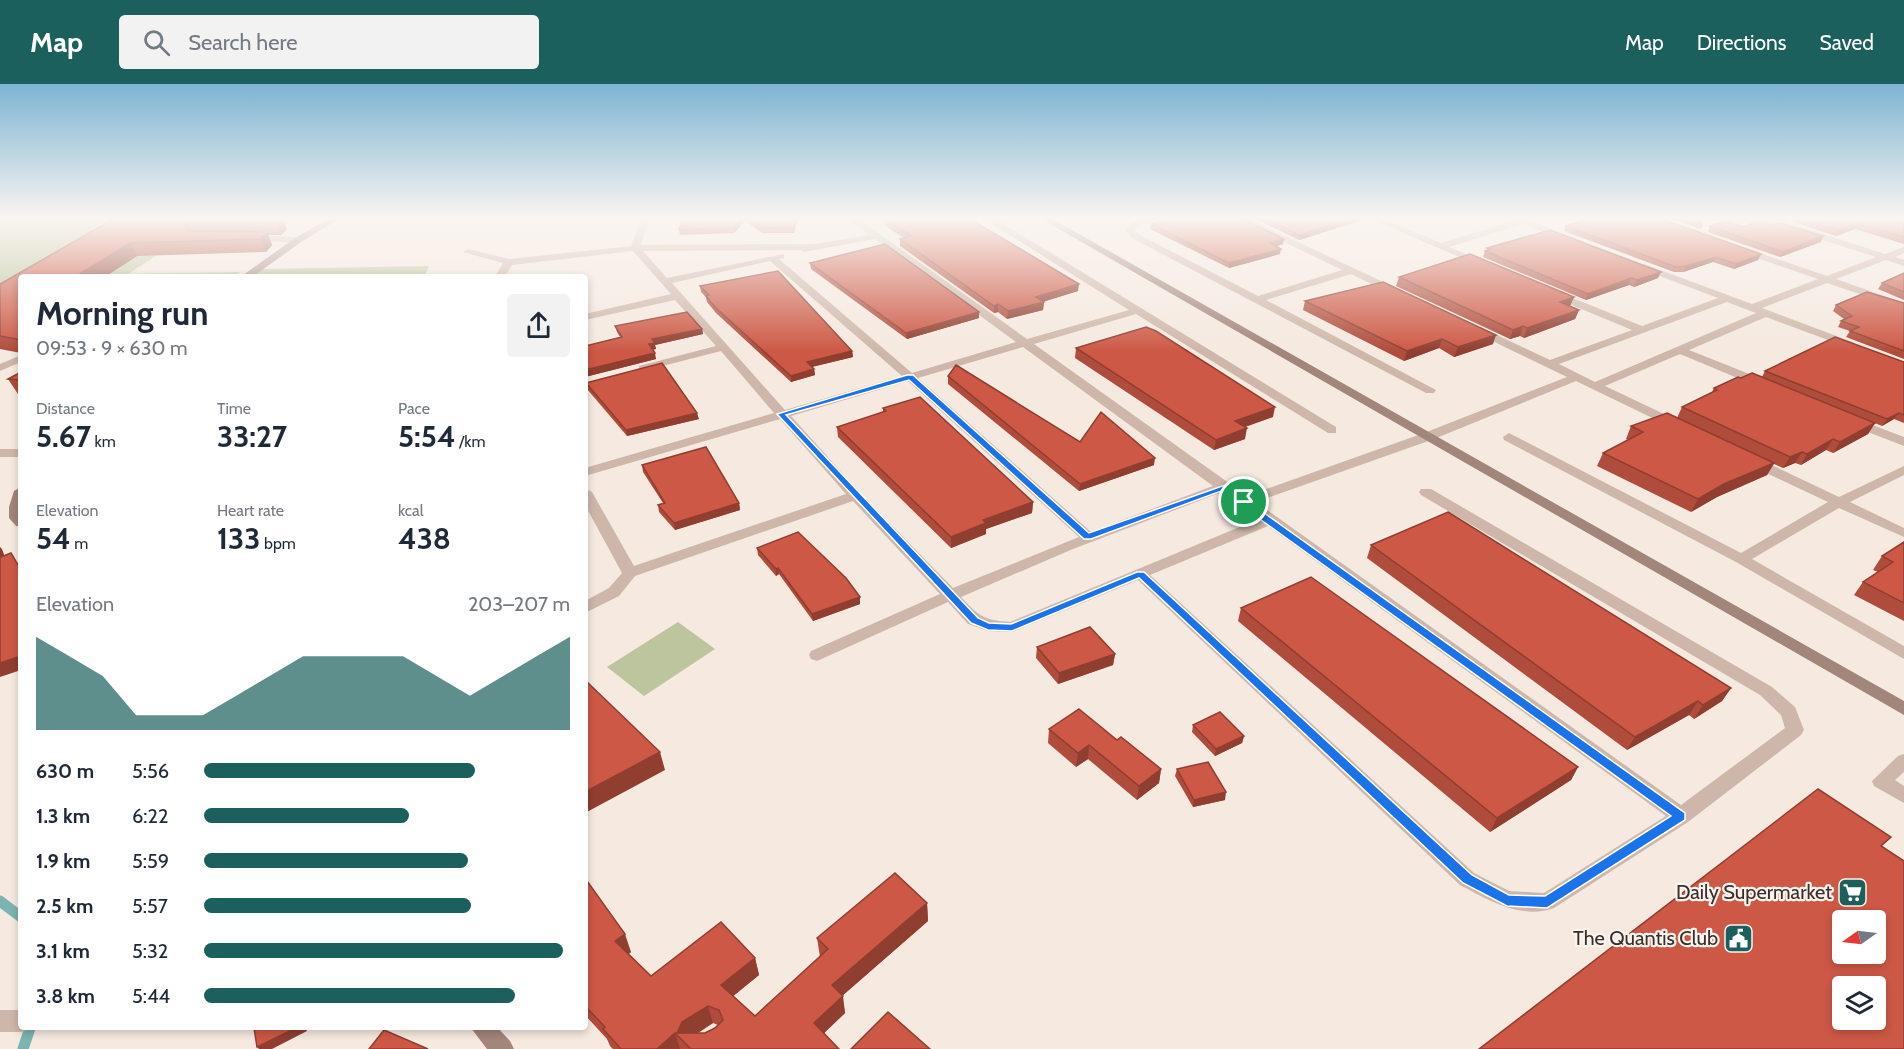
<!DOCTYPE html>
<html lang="en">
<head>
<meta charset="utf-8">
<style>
  body { margin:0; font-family:Cabin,sans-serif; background:#f2f2f3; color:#1f2937; height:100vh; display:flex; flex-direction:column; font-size:22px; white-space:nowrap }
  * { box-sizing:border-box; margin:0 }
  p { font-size:20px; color:#747a83 }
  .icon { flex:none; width:33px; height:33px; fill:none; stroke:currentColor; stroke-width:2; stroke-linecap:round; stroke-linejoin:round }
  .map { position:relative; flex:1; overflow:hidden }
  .details { position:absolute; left:18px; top:190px; width:570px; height:756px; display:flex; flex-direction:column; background:#fff; border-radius:6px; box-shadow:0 3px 9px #0003 }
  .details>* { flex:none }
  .needle { width:39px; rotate:256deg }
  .controls { position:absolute; left:1832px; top:826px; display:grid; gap:12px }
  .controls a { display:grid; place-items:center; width:54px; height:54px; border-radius:6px; background:#fff; box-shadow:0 3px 9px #0003; font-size:30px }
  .pin { position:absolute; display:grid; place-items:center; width:51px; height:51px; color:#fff; margin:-26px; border:3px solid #fff; border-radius:50%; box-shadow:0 2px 6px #0007 }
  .round { display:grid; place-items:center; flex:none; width:63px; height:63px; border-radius:6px; background:#f2f2f3 }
  .head { display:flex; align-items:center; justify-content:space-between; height:102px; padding:0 18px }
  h1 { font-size:33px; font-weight:800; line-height:45px }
  .metrics { display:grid; grid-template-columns:repeat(3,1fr); gap:9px; height:102px; padding:6px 18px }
  .metrics div { display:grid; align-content:center }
  .metrics b { font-size:30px; font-weight:800 }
  .metrics small { font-size:16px; font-weight:400 }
  .metrics p { font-size:16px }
  .chart { height:168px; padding:12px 18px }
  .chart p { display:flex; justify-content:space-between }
  .chart svg { width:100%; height:108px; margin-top:6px; fill:#1c605e; opacity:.7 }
  ul { padding:0 18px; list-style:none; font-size:20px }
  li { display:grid; grid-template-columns:96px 72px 1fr; align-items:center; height:45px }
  li i { height:15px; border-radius:8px; background:#1c605e }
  header { display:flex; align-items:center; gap:36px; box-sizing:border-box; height:84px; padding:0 30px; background:#1c605e; color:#fff }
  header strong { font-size:28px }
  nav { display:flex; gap:33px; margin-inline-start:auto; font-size:21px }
  .search { width:420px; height:54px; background:#f2f2f3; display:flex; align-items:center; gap:15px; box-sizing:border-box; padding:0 21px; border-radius:6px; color:#747a83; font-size:22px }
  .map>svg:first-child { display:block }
</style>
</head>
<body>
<header>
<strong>Map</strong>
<div class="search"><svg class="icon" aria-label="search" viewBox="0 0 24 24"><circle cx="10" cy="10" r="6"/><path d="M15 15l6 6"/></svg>Search here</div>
<nav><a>Map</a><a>Directions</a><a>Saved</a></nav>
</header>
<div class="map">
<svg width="1904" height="965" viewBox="0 0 1904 965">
  <rect width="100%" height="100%" fill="#f5e9e0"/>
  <path fill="#bcc59e" d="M0,133H102L206,140L128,190L240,188L233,194H21L0,213Z
    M429,182L424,193L251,194L262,185Z
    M678,538L715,565L644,612L607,583Z"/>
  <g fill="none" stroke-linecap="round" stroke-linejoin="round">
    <path stroke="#7cb4b1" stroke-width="11" d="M0,817L21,833
      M23,965L30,944"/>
    <path fill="#ceb7aa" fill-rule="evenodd" d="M251,151L298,153L303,156L298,159L248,156L246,154Z
      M21,271V278L0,287V280Z
      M1904,670V688L1895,696L1904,702V719L1874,702L1872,697L1898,672Z"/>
    <path fill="#ceb7aa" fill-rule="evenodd" d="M641,133H650L641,161L814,160L869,151L846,133H856L1027,255L1129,226L981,133H992L1336,343V349H1328L1136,230L1034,260L1247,412L1424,349L1567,293L1472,247V243H1480L1550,276L1632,246L1550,212V208H1558L1642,242L1718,214L1638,184V180H1644L1752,220L1818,195L1739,168V164H1745L1827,192L1876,173L1776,141L1695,136L1691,133L1776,135L1792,133L1785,138L1885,170L1904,163V169L1895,173L1904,176V182L1886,176L1836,195L1904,219V225L1827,199L1762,224L1855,259V263H1847L1766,233L1689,266L1767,297V303H1759L1680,270L1605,302L1681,338V344H1673L1576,297L1434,355L1256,418L1681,721L1785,644L1781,631L1760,611L1421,411L1419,408L1421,405H1431L1772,603L1795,623L1804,646L1801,651L1688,738L1554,824C1521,836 1488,816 1460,801L1138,496L1012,548L988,547L968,540L948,518L817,577L811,575L809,571L811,567L940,510L853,417L635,492L619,512L585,529V517L609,504L622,489L585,421V404L592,408L634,482L846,410L780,335L585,392V384L774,329L721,267L643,287L639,286V282L716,262L675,216L585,236V230L671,210L633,167L512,181L504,194H494L503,179L463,168L468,165L509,175L631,162ZM875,155L1016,258L912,289L779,175L784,174V170L667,194L643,167L800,166L804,168ZM770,177L902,292L785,326L672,199ZM1727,218L1756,229L1595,298L1559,280ZM1023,263L1213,402L1091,448L918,294ZM908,297L1079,453L953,504L860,409L791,332ZM1222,408L1259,435L1010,538C983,536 979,532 961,513L1073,465ZM1268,442L1666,732L1544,809L1509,807L1474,789L1150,491Z
      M1148,133H1162L1138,142L1135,146L1138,150L1258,212L1342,186L1233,133H1245L1398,205V209H1390L1351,190L1266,216L1436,306L1434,309H1426L1132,154L1125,146C1132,137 1138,136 1148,133Z
      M1367,133H1379L1441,159L1514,137L1508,133L1527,135L1570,153L1562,155L1523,140L1449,163L1485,178V182L1482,183Z
      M1854,334L1904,353V362L1850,341V335Z
      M1509,349L1741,469L1828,418L1747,380L1745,377L1747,374H1757L1839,413L1904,382V391L1850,418L1904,444V453L1839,424L1752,475L1904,562V575L1736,478L1504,356L1503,353Z
      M0,365H21V373H0Z
      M0,926H21V944L29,945L21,948H0Z"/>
    <path fill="#a2857b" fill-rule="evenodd" d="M331,133H342L301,158L251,194H239L295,154Z
      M1038,133H1049L1904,617V631Z
      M21,403V443L16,442L9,434V423L14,407Z
      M471,944H498L510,957L514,965H487Z"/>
  </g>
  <path fill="#b04c3b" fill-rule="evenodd" d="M117,133H282L287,145L281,151H268L272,161L266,168L137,172L103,194H21V269L0,265V200Z
    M683,133H798L794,149H762L745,137L734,149L680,151L679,146Z
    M884,133L1078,207L1043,218H1044L1043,226L1007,235L998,228L994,229L900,162V155L904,154L885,142Z
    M1251,133H1366V135L1299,156Z
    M1666,133H1695L1703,140L1701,145Z
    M1796,133H1904V160L1855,145L1836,152L1793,138Z
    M1151,140L1284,155L1283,160L1276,162L1280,170L1229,184L1150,145Z
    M1773,141L1823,152L1821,158L1780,173L1708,148L1710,142L1743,143Z
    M1566,142L1761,170L1758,176L1734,185L1713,178L1683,188H1674L1564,147Z
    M1487,164L1658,194L1634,203L1629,201L1586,216L1483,173L1485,167H1486Z
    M810,179L979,234L907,255L811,185Z
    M1904,189V216L1878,205L1882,199Z
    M1399,193L1574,213L1570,222L1579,226L1575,235L1524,254L1520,252L1510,255L1396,202Z
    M700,202L852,267L853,273L812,283L814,285L815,291L791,298L716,229L707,218L706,213L701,208Z
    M1305,217L1493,260L1454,273L1439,264L1404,277L1303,226Z
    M1904,219V275L1846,253L1850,247L1838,243L1841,237L1844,235L1833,227L1836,221Z
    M615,242L702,245L703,250L655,261L656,265L652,266L656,275L585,293V262L620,253L617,248Z
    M1076,264L1273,333L1245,343V355L1214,366L1075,274Z
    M1904,278V339L1894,335L1882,342L1875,339L1868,350L1833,369L1826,366L1801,381L1795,379L1783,384L1774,380L1767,391L1717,413L1691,428L1597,382L1603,369L1628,356L1626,355L1631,342L1677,334L1682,323L1712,308L1714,304L1741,294L1762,293L1765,287Z
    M21,288V310H18L8,295Z
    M948,292L1080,358L1154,381L1079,407L948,300Z
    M586,299L699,335L627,352L587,305Z
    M883,324L1033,418L1032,429L986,445V450L951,464L838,353L837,343L883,328Z
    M642,381L739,419L740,426L675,446L659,428L658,421L663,419L643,388Z
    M1904,458V537L1854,511L1863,498L1878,488L1873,486L1882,472Z
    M1371,461L1731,604L1722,617L1694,635L1689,631L1627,666L1367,474Z
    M757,464L860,513V520L813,537L779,490L776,492L758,471Z
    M1241,524L1578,683L1571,696L1490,748L1238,537Z
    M1037,563L1115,570L1113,581L1058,600L1036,574Z
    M1193,641L1244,652L1242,659L1215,672L1192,648Z
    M1049,645L1117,656L1161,685L1159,699L1137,716L1088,675L1076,683L1048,659Z
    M1177,685L1225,716L1193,723L1175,692Z
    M585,794L631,868L629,870L651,892L755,874L759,891L733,912L755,932L820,873L817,854L927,819L928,837L842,912L845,929L824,949L839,965H613L610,962L607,955L585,931ZM713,939L718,941L715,944L705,949H698Z"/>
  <path fill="#903e30" d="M280,133H282L287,145L281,151L276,138Z
    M743,133H745V137L734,149V144Z
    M796,133H798L794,149V143Z
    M1356,133H1366V135L1299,156L1300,151Z
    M1399,133H1408L1398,136Z
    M1858,139L1855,145L1836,152L1839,146Z
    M267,148L272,161L266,168L261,155Z
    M1823,152L1821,158L1780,173L1783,168Z
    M1284,155L1283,160L1269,165L1270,159Z
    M130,159L137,172L103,194H73Z
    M1281,165L1280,170L1229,184V179Z
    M1761,170L1758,176L1734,185L1736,180Z
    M1716,173L1713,178L1683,188L1686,182Z
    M1661,188L1658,194L1634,203L1637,196Z
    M1631,194L1629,201L1586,216L1588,210Z
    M1079,200L1078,207L1035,220L1036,213Z
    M1574,213L1570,222L1560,218Z
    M1044,218L1043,226L1007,235L1008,227Z
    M998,220V228L994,229V222Z
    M1579,226L1575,235L1524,254L1527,244Z
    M979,228V234L907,255L906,249Z
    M1523,242L1520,252L1510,255L1513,246Z
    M702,245L703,250L655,261L656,265L650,266L649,260L652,255Z
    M1496,251L1493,260L1454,273L1458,263Z
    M1442,255L1439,264L1404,277L1407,267Z
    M852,267L853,273L807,284V278Z
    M655,269L656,275L585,293V286Z
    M814,285L815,291L791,298V292Z
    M1275,323L1273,333L1233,347L1235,337Z
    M697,329L699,335L627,352L626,346Z
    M1899,329L1894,335L1882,342L1887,335Z
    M1875,339L1868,350L1833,369L1840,358Z
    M1247,344L1245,355L1214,366L1216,356Z
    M1833,355L1826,366L1801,381L1807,370Z
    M1802,368L1795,379L1783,384L1790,373Z
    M1155,374L1154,381L1079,407L1080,400Z
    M1774,379L1767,391L1717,413L1691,428L1698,415L1724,400Z
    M1033,418L1032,429L986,445V450L951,464V453L983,436Z
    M739,419L740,426L675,446L674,439Z
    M0,463L2,465L9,484L1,473L0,470Z
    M778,484L779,490L776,492V485Z
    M860,513V520L813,537L812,530Z
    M1115,570L1113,581L1058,600L1059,589Z
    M21,572V586L0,593V579Z
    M1731,604L1722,617L1694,635L1703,621Z
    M1698,617L1689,631L1627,666L1635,653Z
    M1244,652L1242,659L1215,672L1216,665Z
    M1089,661L1088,675L1076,683L1078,669Z
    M660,668L665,686L585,729V708Z
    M1578,683L1571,696L1490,748L1497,734Z
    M1161,685L1159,699L1137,716L1139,702Z
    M1226,708L1225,716L1193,723L1194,716Z
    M927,819L928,837L834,919L832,901Z
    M625,850L631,868L622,874L615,857Z
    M755,874L759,891L726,918L721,901Z
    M843,912L845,929L817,956L814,939Z
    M708,922L713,939L688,955L677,949L682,938Z
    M296,944H306L307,947L272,965H259L257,963Z
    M675,949L680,965H657Z"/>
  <path fill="#cd5845" stroke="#903e30" stroke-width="1.5" fill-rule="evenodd" d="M117,133H280L276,138L185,139L186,147L267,148L261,155L130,159L73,194H21V256L0,252V200Z
    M683,133H743L734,144L679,146Z
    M747,133H796L794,143L761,144Z
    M884,133H967L1079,200L1036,213L1044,218L1008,227L998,220L994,222L900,155L912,152L884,135Z
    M1176,133H1239L1284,155L1270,159L1281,165L1229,179L1151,140Z
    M1262,133H1356L1300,151Z
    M1593,133H1656L1761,170L1736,180L1716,173L1686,182L1676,183L1566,142Z
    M1683,133H1695L1703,140Z
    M1797,133H1904V153L1858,139L1839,146Z
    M1725,137L1743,143L1760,137L1773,141L1780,139L1823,152L1783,168L1710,142Z
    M1550,146L1661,188L1637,196L1631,194L1588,210L1485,167L1491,165L1487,164Z
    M885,160L979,228L906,249L810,179Z
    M1470,170L1574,213L1560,218L1579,226L1527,244L1523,242L1513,246L1399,193Z
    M778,187L852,267L807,278L814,285L791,292L715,223L706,212L709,211L700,202Z
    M1904,189V208L1882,199Z
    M1383,198L1496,251L1458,263L1442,255L1407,267L1305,217Z
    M1867,208L1904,219V267L1850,247L1859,243L1841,237L1852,232L1836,221Z
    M687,228L702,245L652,255L655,259L649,260L655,269L585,286V262L622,253L615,242Z
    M1146,243L1156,247L1275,323L1235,337L1247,344L1216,356L1076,264Z
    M1835,253L1904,278V331L1899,329L1887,335L1765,287Z
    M662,279L697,329L626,346L586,299Z
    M956,281L1080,358L1101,328L1155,374L1080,400L948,292Z
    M21,288V296L8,295Z
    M1752,289L1875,339L1840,358L1833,355L1807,370L1802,368L1790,373L1682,323L1717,306L1714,304L1738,293L1741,294Z
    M920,313L1033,418L983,436L986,439L951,453L837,343L886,327L883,324Z
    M1667,329L1774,379L1724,400L1698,415L1603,369L1643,348L1631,342Z
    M706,363L739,419L674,439L658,421L665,419L642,381Z
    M1448,428L1731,604L1703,621L1698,617L1635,653L1371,461Z
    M798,448L846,494L860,513L812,530L778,484L776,485L757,464Z
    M1904,458V519L1863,498L1893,478L1882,472Z
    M11,469L21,486V572L0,579V470L1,473Z
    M1311,493L1578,683L1497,734L1241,524Z
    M1090,543L1115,570L1059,589L1037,563Z
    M585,596L660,668L585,708Z
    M1079,625L1117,656L1121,653L1161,685L1139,702L1089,661L1078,669L1049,645Z
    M1220,628L1244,652L1216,665L1193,641Z
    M1208,678L1226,708L1194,716L1177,685Z
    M1818,705L1891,753L1881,762L1904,777V965H1479ZM1842,837H1875V870H1842ZM1842,903H1875V936H1842Z
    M895,789L927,819L832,901L843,912L814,939L839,965H691L675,949L657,965H621L603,945L605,943L585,922V794L625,850L615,857L651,892L721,838L755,874L721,901L755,932L828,865L817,854ZM708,922L719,926L723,936L715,944L705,949H677L682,938Z
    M888,928L930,965H851Z
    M254,944H296L257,963Z
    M384,946L428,965H369Z"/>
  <linearGradient id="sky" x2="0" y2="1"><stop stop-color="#7db4d2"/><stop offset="0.5" stop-color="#faf5f1"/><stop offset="1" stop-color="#faf5f1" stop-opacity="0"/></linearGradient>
  <rect width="1904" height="268" fill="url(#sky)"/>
  <path fill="#1a73e8" stroke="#fff" stroke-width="1.5" fill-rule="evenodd" d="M907,291H913L1089,449L1225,401L1685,729V736L1547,824L1507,822L1463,799L1139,494L1012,547L988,546L971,539L777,330ZM909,296L1084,455H1091L1221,407L1671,732L1545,812L1509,811L1472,791L1144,488H1137L1011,540L989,539L978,534L786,331Z"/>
  <defs>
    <symbol id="supermarket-square" viewBox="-11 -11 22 22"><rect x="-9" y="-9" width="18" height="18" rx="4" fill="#1c605e" stroke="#fbf3ed"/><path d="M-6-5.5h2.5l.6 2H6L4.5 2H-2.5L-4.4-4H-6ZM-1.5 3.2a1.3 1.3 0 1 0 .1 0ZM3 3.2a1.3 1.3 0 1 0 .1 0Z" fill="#fff"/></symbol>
    <symbol id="civic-square" viewBox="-11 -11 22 22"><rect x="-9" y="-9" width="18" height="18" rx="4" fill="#1c605e" stroke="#fbf3ed"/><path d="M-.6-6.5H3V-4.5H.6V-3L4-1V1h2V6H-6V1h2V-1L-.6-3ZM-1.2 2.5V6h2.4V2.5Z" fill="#fff"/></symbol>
  </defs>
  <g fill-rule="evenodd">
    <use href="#supermarket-square" x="1836" y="792" width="33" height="33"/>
    <use href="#civic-square" x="1722" y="838" width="33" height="33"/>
  </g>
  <g text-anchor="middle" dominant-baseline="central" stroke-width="4.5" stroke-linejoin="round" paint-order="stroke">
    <g font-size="20" fill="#3b2e2a" stroke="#fbf3ed" text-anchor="end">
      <text x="1832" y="808">Daily Supermarket</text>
      <text x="1718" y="854">The Quantis Club</text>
    </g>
  </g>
</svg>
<div class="controls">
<a><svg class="needle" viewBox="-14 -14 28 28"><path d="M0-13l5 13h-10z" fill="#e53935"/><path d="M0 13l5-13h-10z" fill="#747a83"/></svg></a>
<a><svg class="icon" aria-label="layers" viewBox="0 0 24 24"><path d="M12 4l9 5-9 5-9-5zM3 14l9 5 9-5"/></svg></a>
</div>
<div class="pin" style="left:1244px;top:418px;background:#1e9e55"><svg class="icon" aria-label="arrive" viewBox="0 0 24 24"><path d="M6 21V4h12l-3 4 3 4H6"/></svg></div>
<section class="details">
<div class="head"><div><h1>Morning run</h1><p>09:53 · 9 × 630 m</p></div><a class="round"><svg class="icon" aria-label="share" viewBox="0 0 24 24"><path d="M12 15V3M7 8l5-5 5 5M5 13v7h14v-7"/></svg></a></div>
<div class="metrics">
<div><p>Distance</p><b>5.67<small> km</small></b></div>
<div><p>Time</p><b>33:27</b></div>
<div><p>Pace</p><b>5:54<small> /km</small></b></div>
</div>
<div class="metrics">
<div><p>Elevation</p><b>54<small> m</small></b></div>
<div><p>Heart rate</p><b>133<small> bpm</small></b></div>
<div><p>kcal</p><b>438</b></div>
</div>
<div class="chart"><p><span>Elevation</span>203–207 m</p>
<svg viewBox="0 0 160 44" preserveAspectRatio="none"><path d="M0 44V6L10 14L20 22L30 38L40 38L50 38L60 30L70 22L80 14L90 14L100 14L110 14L120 22L130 30L140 22L150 14L160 6V44z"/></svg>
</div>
<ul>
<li><b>630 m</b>5:56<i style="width:74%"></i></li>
<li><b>1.3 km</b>6:22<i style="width:56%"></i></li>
<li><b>1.9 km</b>5:59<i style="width:72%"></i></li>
<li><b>2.5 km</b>5:57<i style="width:73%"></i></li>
<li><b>3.1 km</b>5:32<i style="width:98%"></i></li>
<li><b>3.8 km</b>5:44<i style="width:85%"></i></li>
</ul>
</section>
</div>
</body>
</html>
